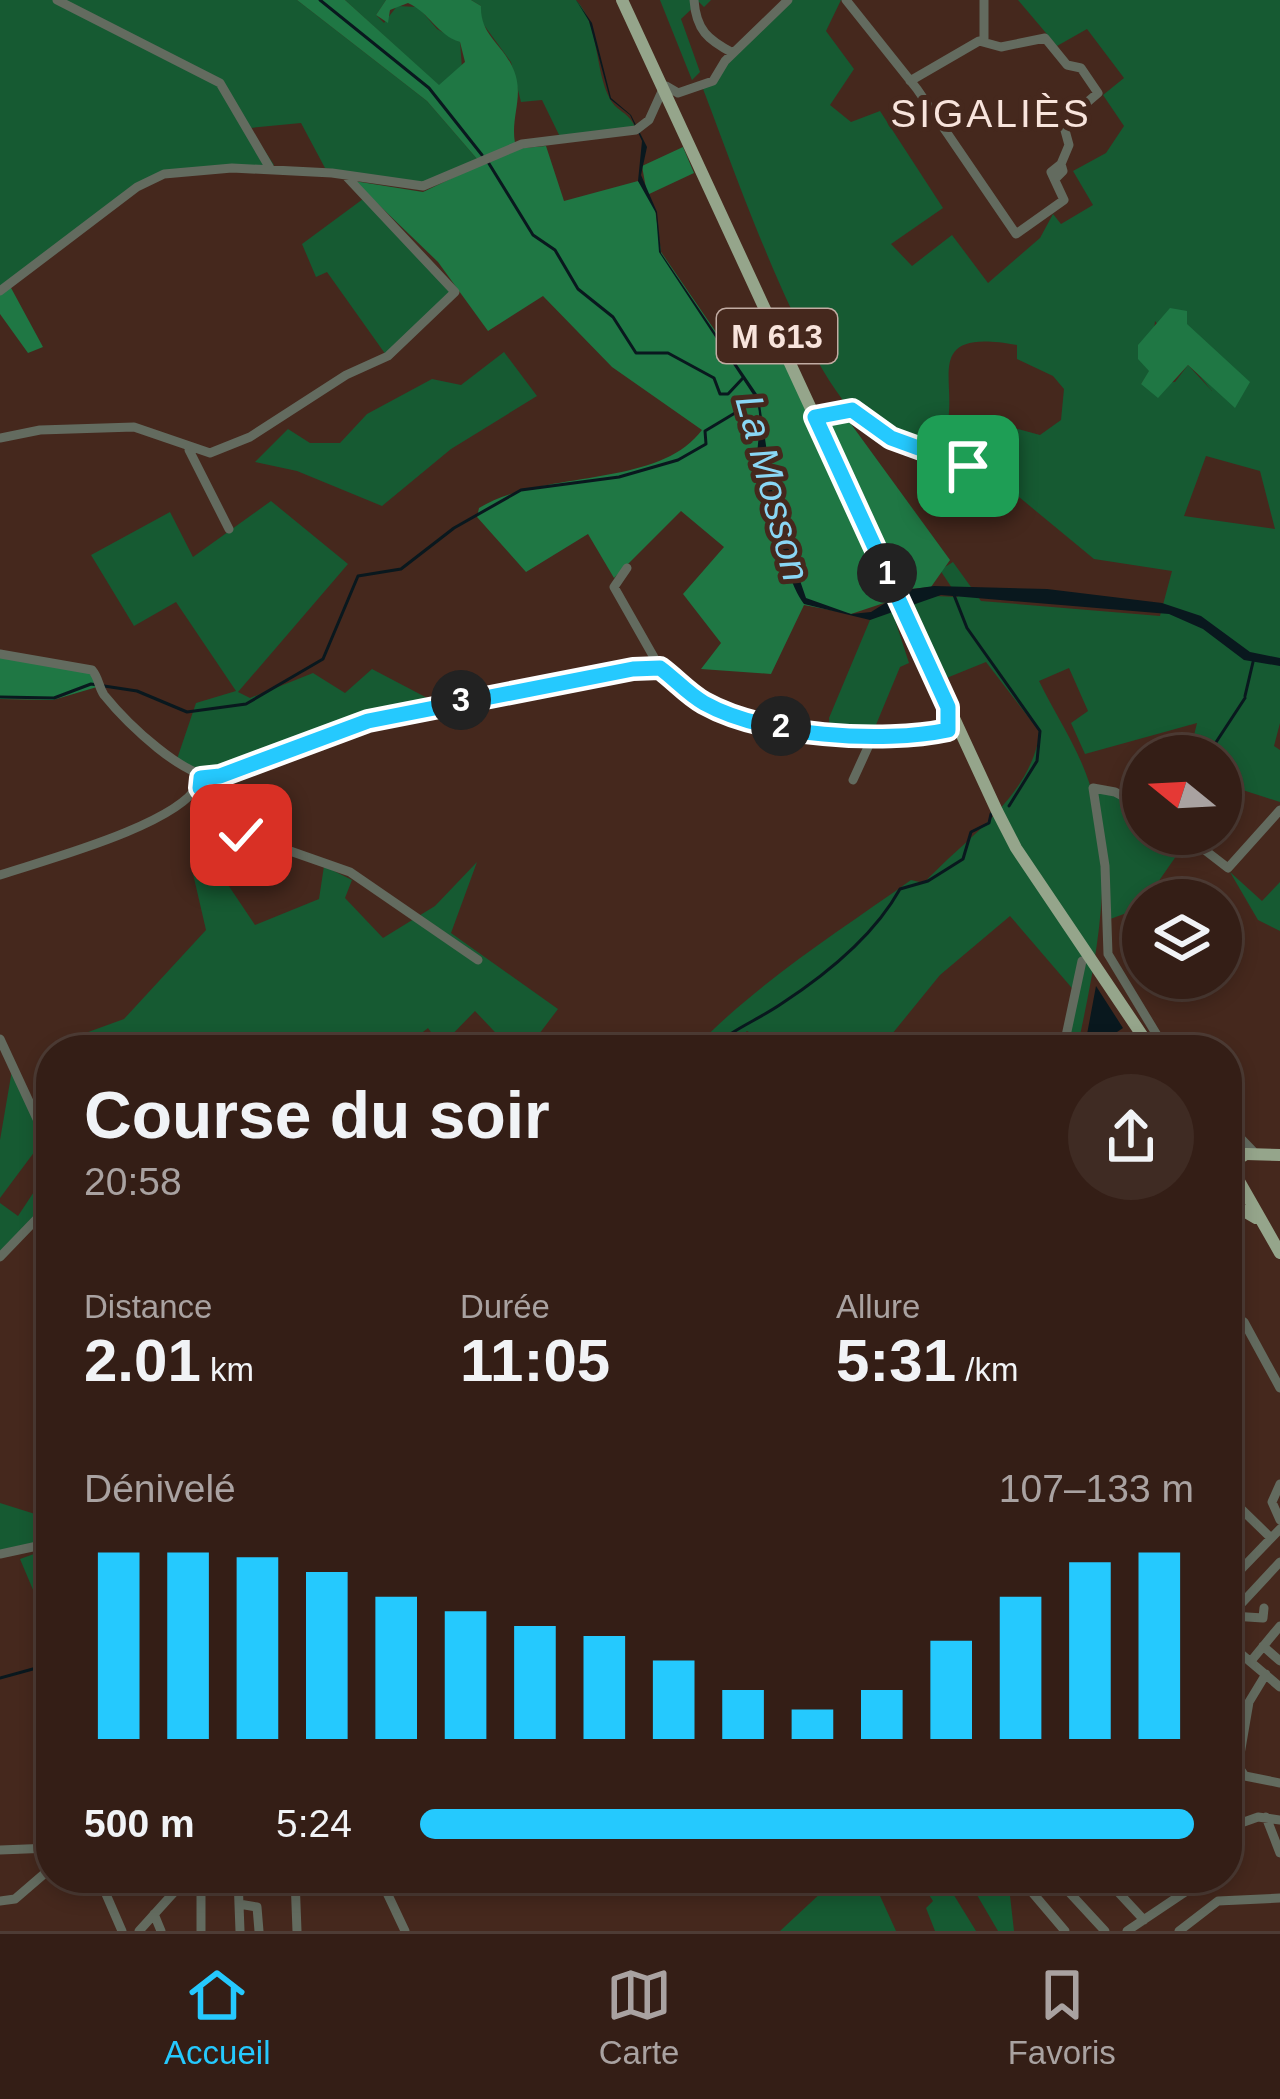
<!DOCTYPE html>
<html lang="fr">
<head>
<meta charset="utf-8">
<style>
  body { margin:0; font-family:Helvetica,sans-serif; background:#3f2b23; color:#f1f3f6; height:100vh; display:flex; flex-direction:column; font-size:45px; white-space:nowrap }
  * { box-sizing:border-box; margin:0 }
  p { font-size:39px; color:#a9a2a1 }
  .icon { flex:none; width:66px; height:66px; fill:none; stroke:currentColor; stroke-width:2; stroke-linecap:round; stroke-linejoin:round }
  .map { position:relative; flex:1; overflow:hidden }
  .details { position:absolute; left:36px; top:1035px; width:1206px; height:858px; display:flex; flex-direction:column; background:#341e16; border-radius:48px; box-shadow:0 6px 18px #0003,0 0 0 3px #4e3c35 }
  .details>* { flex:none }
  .needle { width:78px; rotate:288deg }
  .fabs { position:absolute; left:1122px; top:735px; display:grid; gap:24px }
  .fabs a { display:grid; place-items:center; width:120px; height:120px; border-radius:50%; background:#341e16; box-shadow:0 6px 18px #0003,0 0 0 3px #4e3c35; font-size:60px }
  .pin { position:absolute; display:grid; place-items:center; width:102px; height:102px; color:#fff; margin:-51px; border-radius:24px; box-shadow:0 6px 18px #0006 }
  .km { position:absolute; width:60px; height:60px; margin:-30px; border-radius:50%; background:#222; color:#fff; font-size:33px; line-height:60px; text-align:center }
  .round { display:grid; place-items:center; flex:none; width:126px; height:126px; border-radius:63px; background:#3f2b23 }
  .head { display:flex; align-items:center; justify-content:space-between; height:204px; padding:0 48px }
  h1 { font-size:66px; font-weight:800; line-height:90px }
  .stats { display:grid; grid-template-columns:repeat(3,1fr); gap:18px; height:204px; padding:12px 48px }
  .stats div { display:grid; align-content:center }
  .stats b { font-size:60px; font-weight:800 }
  .stats small { font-size:33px; font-weight:400 }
  .stats p { font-size:33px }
  .chart { height:336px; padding:24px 48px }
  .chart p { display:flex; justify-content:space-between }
  .chart svg { width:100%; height:216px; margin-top:12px; stroke:#25c9fe; stroke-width:6 }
  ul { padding:0 48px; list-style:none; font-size:39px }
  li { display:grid; grid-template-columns:192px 144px 1fr; align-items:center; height:90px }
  li i { height:30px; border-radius:15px; background:#25c9fe }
  .dock { display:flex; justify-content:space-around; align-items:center; height:168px; border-top:3px solid #4e3c35; background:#341e16; font-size:33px; color:#a9a2a1 }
  .dock a { display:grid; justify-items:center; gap:6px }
  .dock .active { color:#25c9fe }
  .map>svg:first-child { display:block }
</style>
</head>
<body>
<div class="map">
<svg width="1280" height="1931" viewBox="0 0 1280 1931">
  <rect width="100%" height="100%" fill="#45281d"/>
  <path fill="#165a32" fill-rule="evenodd" d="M0,0H53L221,82L63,0H297L427,101L478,160L423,183L325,168L301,123L250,128L274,165L164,173L0,287Z
    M345,0H386L376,15L384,23L397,6L418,7L437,29L460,42L462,68L439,86Z
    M471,0H576C600,25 594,69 610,99C617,112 629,112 635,127L562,141L542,100L521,102L511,62L481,21V6Z
    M660,0H711L704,7L699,2L681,19L700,72L692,80Z
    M791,0H841L826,31L854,69L830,105L851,122L880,111L943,208L891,244L912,266L952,235L988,283L1040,238L1053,214L1061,224L1093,205L1073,171L1106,153L1124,126L1103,95L1124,78L1087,29L1057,46L1018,0H1280V723L1274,746L1280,750V802L1221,783V756H1189L1197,723L1085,754L1071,723L1088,711L1069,668L1039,681C1055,714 1077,746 1089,782C1117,869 1095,963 1077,1050H1065L1077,994L1010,916L940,975L879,1050H753L754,1035L747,1031L723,1050H693C755,984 838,932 911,880L924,883C968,836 1030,798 1040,732L986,662L944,679L904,604L933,596L958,597L940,570L953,562L981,601L1160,616L1172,571L1094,559L1002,483L1016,461L998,433L1018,429L1040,435L1061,420L1064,389L1053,376L1017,359V345C904,324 975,401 936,447C914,446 886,439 867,425C806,381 733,166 703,89ZM1155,321L1212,391L1188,365L1175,382L1141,384L1150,371ZM1206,456L1260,471L1275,529L1184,516Z
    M363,199L451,292L386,355L327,272L316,277L302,244Z
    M504,352L537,396L451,449L382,506L297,471L255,462L288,429L310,443H340L367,414L432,379L461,385Z
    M271,501L348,564L238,692L250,698L313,673L345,693L372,669L433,701L370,715L210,776L177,759L196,703L236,691L176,602L134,626L91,555L170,512L193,557Z
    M899,607L904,616L895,620L909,663L900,667L873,732L830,731L829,718L870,620Z
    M1095,786L1143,804V834L1188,839L1140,908L1105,921Z
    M198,840L255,925L319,899L324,866L352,880L345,898L383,938L435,906L477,862L451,933L558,1009L527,1050H512L475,1011L441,1046L428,1028L400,1050H69V1039L124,1019L206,930L191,865Z
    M1230,872L1262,901L1280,882V931L1258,920Z
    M12,1070L44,1139L0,1198V1140Z
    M51,1166V1201L0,1253V1203L18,1216Z
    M0,1503L51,1519V1540L0,1551Z
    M45,1550L51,1555V1601L39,1604L20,1559Z
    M837,1878H889L876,1887L896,1931H780Z
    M918,1878H1008L1014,1931H998L970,1883L952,1892L976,1931H935L926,1908L933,1901Z"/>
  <path fill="#1f7744" d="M297,0H345L439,85L465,62L460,42C437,35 430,13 408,3L390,10L388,23L376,15L386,0H471L481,6C480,34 501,43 512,66C526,95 510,115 515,143L478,160L427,101Z
    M546,146L564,201L638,181L647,194L642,166L683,147L694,173L647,195L655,209L661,252L727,348L767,327L815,417L893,600L851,614L804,605L771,674L701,669L721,643L683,594L724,547L681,511L614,578L588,534L526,572L477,517L479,508C543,469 658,489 702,430L612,367L543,296L488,331L438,262L354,181L423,192L513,149Z
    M10,286L43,347L28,353L0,314V293Z
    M1170,308L1187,311V324L1250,382L1235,408L1188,365L1158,398L1141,384L1149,371L1138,359V345Z
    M843,413L950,560L931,587L899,590L828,418Z
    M0,657L91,672L97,687L53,700L0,699Z"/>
  <path fill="#09181e" d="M576,0L592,23L611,98L631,115L647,147L641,175L657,212L661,253L759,397L775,508L806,598L851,614L871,612L906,590L934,586L1047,589L1162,603L1201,616L1250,652L1280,658V666L1244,660L1203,629L1169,614L941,595L870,620L804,604C787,583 766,501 759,472C753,448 765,428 756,399L659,252L656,213L638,181L642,141L630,115L610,99L589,21Z
    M1096,986L1123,1028L1090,1050L1085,1045Z"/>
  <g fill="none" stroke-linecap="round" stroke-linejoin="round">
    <path stroke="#09181e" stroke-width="3" d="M320,0L429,88L482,155
      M488,162L533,235L555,250L578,289L613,317L636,353H668L714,378L720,394H728L743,378
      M954,595L967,628L1040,731L1037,761L1009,806
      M1245,696L1253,662
      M0,697L54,698L91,684L137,691L187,712L246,704L323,659L358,576L401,569L454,528L521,490L619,477L678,460L706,444L705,431L755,401
      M1207,756L1245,698
      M710,1050C732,1029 756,1021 781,1004C827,974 875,934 900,889L928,881L963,859L971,832L989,823L991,814
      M0,1678L51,1664"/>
    <path stroke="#636b5f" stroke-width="9" d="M57,0L220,83L271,170
      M694,0C696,30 708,40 733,53
      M846,0L917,89L1016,234L1064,200L1051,172L1061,164L1063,171L1055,179
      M984,39V0
      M910,81L979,41L1001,47L1045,38L1067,65L1081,68L1098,93L1063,123L1069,145L1061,164
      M666,86L678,93L713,81L725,61L788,0
      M0,291L137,187L164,174L232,168L332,173L423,186L522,144L636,130L649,120L663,89
      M815,417L852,410L891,438L993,480
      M0,438L40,430L134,427L210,453L250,437L346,375L388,356L455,292L345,175
      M189,450L229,529
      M627,568L614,587L660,668
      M0,654L92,670C99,678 98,686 104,695C125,721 187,783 220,776L368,721L651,667L665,671L705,704L763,723L830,734L961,732
      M201,778L200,788L233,831L350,872L478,960
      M853,780L874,734
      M1143,807L1115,792L1093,788L1105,866L1108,954L1166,1050
      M1184,834L1228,868L1280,810
      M0,875C45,860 177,825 198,785
      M0,1039L51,1149
      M1063,1050L1082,961
      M1227,1124L1253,1151
      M0,1257L51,1204
      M1227,1311L1244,1322L1280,1388
      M1280,1484L1272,1502L1280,1520
      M1227,1509L1236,1504L1270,1537
      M0,1554L51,1543
      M1227,1584L1280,1529
      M1232,1616L1263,1618L1264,1608
      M1227,1619L1280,1562
      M1227,1642L1280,1687
      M1263,1646L1280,1661
      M1251,1661L1280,1626
      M1266,1674L1249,1702L1238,1766L1245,1776L1280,1783
      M1266,1817L1280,1853
      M1227,1828L1258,1817L1280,1820
      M0,1850L51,1848
      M99,1878L122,1931
      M238,1878L240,1931
      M295,1878L297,1931
      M380,1878L405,1931
      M1020,1878L1065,1931
      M1056,1878L1105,1931
      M1105,1878L1144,1920
      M0,1901L15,1899L51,1868
      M1218,1901L1280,1898
      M239,1904L257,1907L259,1931
      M154,1914L161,1931
      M139,1931L187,1878
      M201,1931V1878
      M1127,1931L1206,1878
      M1179,1931L1218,1901"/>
    <path stroke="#95a58b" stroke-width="12" d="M622,0L997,811L1016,848L1152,1050
      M1246,1154L1280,1155
      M1227,1160L1280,1253
      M1227,1201L1256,1218"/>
    <path stroke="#95a58b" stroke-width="12" d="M1227,1166L1246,1154"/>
  </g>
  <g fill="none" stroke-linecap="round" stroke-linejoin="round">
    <defs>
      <path id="route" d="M241,835L200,788L201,778L220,776L368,721L633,669L660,668C675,679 688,694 704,703C763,736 883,744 948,730V707L815,417L852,410L891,438L968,466"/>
    </defs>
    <use href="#route" stroke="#fff" stroke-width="24"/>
    <use href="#route" stroke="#25c9fe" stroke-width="15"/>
  </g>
  <g text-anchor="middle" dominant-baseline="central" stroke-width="10" stroke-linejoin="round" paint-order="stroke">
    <rect fill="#45281d" stroke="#c2aca3" stroke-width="3" x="717" y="309" width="120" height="54" rx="9"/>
    <g font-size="33" font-weight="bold" fill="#f8e4dc">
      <text x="777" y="336">M 613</text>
    </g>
    <g font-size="39" letter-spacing="3" fill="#f8e4dc" stroke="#45281d">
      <text x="991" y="113">SIGALIÈS</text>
    </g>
    <g font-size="39" font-style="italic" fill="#89d6f4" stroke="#45281d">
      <text transform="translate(773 488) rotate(75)">La Mosson</text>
    </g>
  </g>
</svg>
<div class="fabs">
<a><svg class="needle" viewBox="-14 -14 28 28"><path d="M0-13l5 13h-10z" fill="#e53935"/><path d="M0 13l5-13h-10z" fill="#a9a2a1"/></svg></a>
<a><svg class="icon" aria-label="layers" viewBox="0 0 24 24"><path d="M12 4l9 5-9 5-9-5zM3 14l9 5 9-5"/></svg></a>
</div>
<div class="pin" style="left:968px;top:466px;background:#1e9e55"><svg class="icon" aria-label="arrive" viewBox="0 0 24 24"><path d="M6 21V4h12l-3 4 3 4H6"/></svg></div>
<div class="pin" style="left:241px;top:835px;background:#d93025"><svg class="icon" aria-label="check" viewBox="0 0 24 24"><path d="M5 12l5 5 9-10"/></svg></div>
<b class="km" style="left:887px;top:573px">1</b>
<b class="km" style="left:781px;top:726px">2</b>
<b class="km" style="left:461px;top:700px">3</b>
<section class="details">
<div class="head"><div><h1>Course du soir</h1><p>20:58</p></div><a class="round"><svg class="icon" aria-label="share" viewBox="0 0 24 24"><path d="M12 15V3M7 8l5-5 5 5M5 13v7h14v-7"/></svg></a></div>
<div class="stats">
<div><p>Distance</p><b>2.01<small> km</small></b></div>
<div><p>Durée</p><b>11:05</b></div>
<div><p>Allure</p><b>5:31<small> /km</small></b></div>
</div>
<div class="chart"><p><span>Dénivelé</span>107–133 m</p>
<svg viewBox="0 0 160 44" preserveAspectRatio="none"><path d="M5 44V6M15 44V6M25 44V7M35 44V10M45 44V15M55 44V18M65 44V21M75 44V23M85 44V28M95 44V34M105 44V38M115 44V34M125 44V24M135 44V15M145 44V8M155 44V6"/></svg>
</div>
<ul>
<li><b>500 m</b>5:24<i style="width:100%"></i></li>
</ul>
</section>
</div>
<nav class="dock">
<a class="active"><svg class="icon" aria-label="home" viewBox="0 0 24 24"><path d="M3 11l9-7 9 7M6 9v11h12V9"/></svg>Accueil</a>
<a><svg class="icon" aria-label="map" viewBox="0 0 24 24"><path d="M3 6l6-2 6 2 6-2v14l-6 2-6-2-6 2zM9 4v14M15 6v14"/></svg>Carte</a>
<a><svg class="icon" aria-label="saved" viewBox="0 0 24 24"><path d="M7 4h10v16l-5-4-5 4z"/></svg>Favoris</a>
</nav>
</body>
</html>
